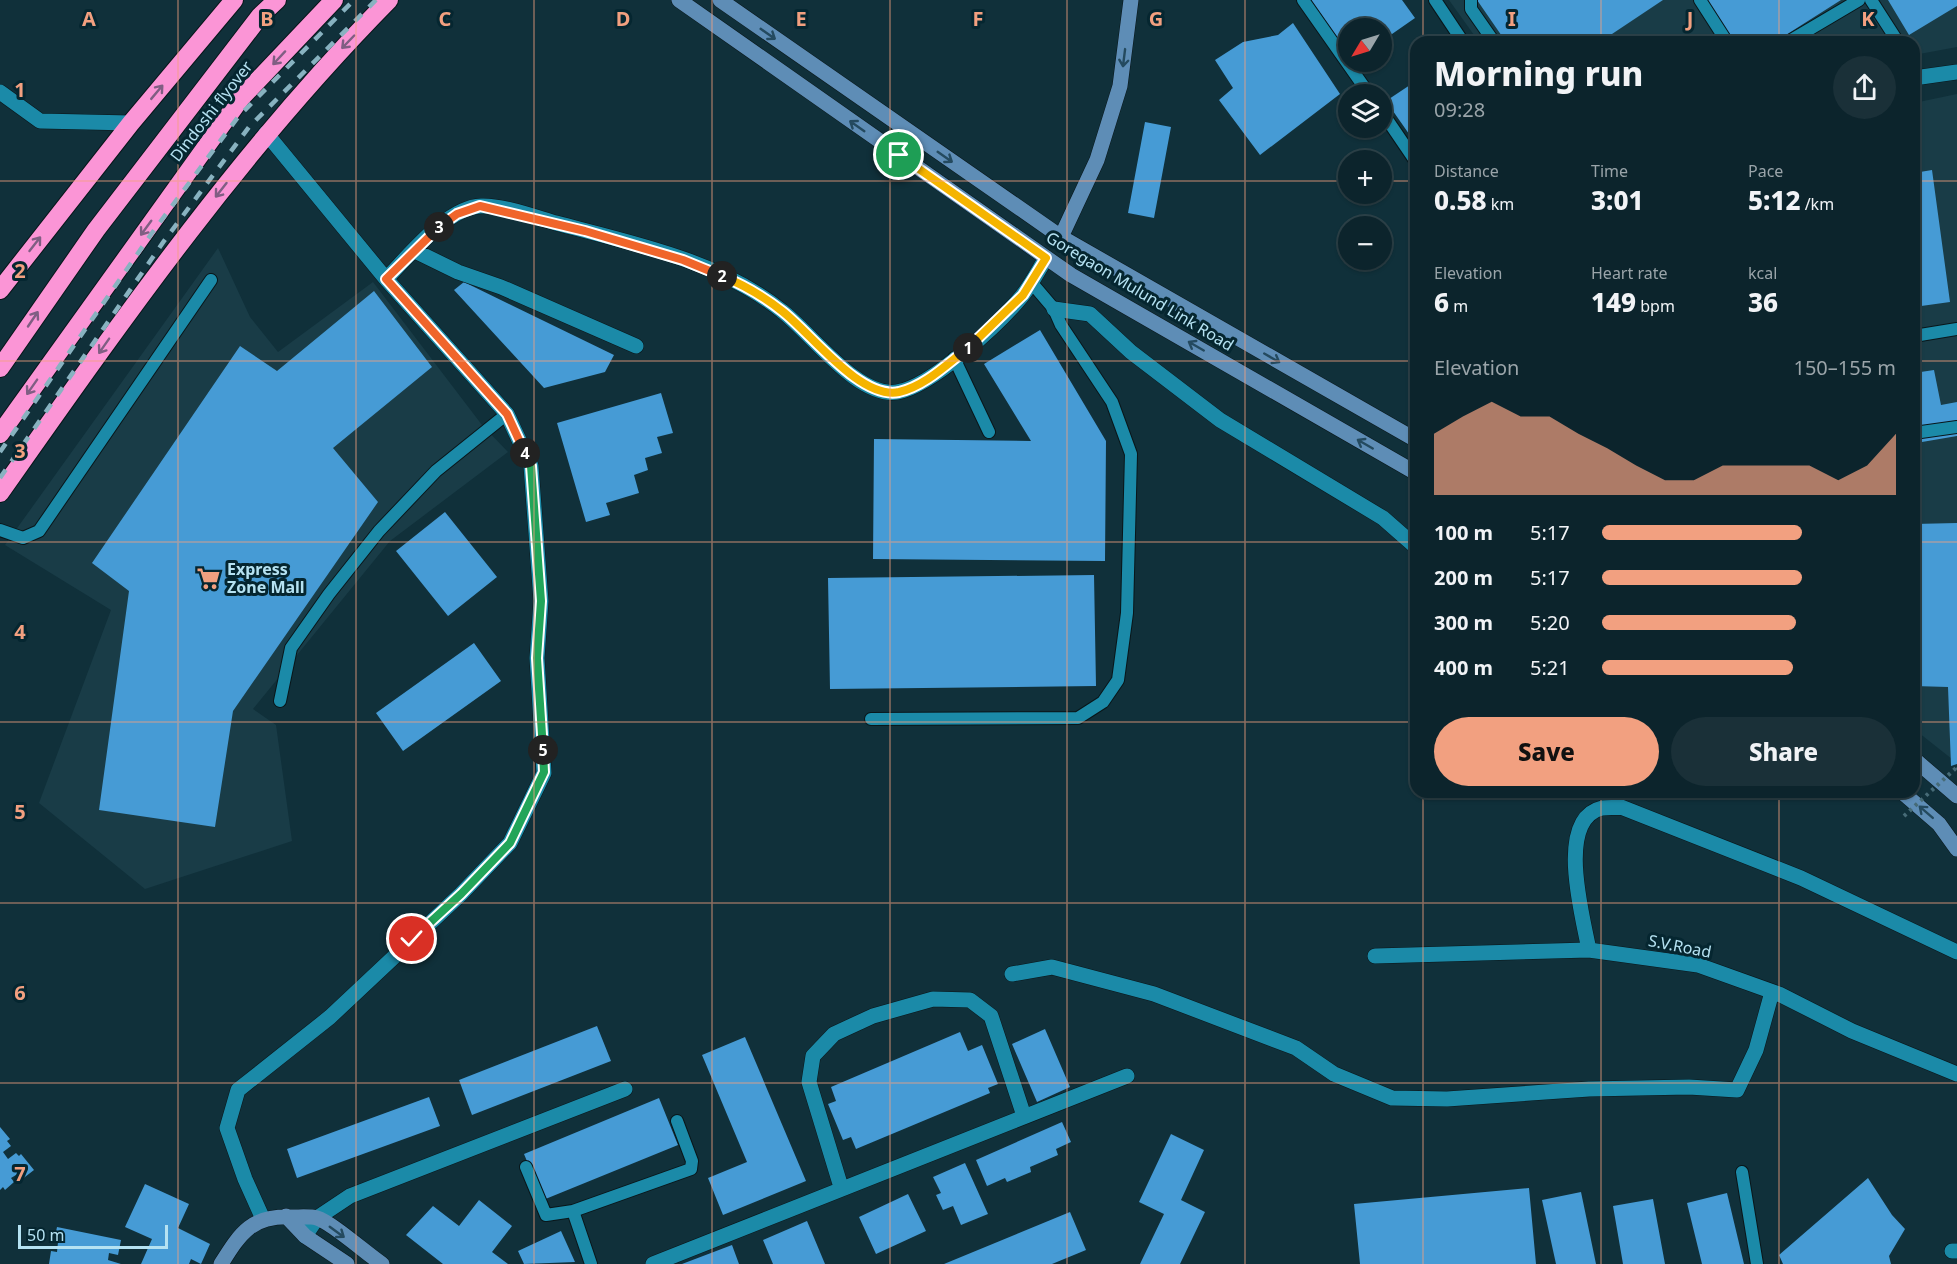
<!DOCTYPE html>
<html lang="en">
<head>
<meta charset="utf-8">
<style>
  body { margin:0; font-family:"Noto Sans",sans-serif; background:#1a3038; color:#f1f3f6; height:100vh; display:flex; flex-direction:column; font-size:22px; white-space:nowrap }
  * { box-sizing:border-box; margin:0 }
  p { font-size:20px; color:#9aa4a9 }
  .icon { flex:none; width:33px; height:33px; fill:none; stroke:currentColor; stroke-width:2; stroke-linecap:round; stroke-linejoin:round }
  .map { position:relative; flex:1; overflow:hidden }
  .details { position:absolute; left:1410px; top:36px; width:510px; height:762px; display:flex; flex-direction:column; background:#0c242c; border-radius:18px; box-shadow:0 2px 4px #0004,0 0 0 2px #2c4148 }
  .details>* { flex:none }
  .needle { width:39px; rotate:232deg }
  .tools { position:absolute; left:1338px; top:18px; display:grid; gap:12px }
  .tools a { display:grid; place-items:center; width:54px; height:54px; border-radius:50%; background:#0c242c; box-shadow:0 2px 4px #0004,0 0 0 2px #2c4148; font-size:30px }
  .scale { position:absolute; left:18px; bottom:15px; width:150px; box-sizing:border-box; padding-left:6px; border:3px solid #b5e2f2; border-top:0; font-size:16px; line-height:21px; white-space:nowrap; color:#b5e2f2; -webkit-text-stroke:4px #052630; paint-order:stroke }
  .pin { position:absolute; display:grid; place-items:center; width:51px; height:51px; color:#fff; margin:-26px; border:3px solid #fff; border-radius:50%; box-shadow:0 2px 6px #0007 }
  .km { position:absolute; width:30px; height:30px; margin:-15px; border-radius:50%; background:#222; color:#fff; font-size:16px; line-height:30px; text-align:center }
  .round { display:grid; place-items:center; flex:none; width:63px; height:63px; border-radius:32px; background:#1a3038 }
  .overview { display:flex; align-items:center; justify-content:space-between; height:102px; padding:0 24px }
  h1 { font-size:33px; font-weight:800; line-height:45px }
  .metrics { display:grid; grid-template-columns:repeat(3,1fr); gap:9px; height:102px; padding:6px 24px }
  .metrics div { display:grid; align-content:center }
  .metrics b { font-size:26px; font-weight:800 }
  .metrics small { font-size:16px; font-weight:400 }
  .metrics p { font-size:16px }
  .chart { height:168px; padding:12px 24px }
  .chart p { display:flex; justify-content:space-between }
  .chart svg { width:100%; height:108px; margin-top:6px; fill:#f2a080; opacity:.7 }
  .cta { display:flex; gap:12px; margin-top:auto; padding:12px 24px }
  .cta a { flex:1; height:69px; border-radius:36px; background:#f2a080; color:#111; font-size:24px; font-weight:800; line-height:69px; text-align:center }
  .cta a+a { background:#1a3038; color:#f1f3f6 }
  ul { padding:0 24px; list-style:none; font-size:20px }
  li { display:grid; grid-template-columns:96px 72px 1fr; align-items:center; height:45px }
  li i { height:15px; border-radius:8px; background:#f2a080 }
  .map>svg:first-child { display:block }
</style>
</head>
<body>
<div class="map">
<svg width="1957" height="1264" viewBox="0 0 1957 1264">
  <rect width="100%" height="100%" fill="#10303a"/>
  <path fill="#193c47" d="M1449,0H1957V47L1914,55V42H1479Z
    M1957,94V763L1914,729V103Z
    M218,248L250,317L278,352L373,282L482,425L508,452L390,541L253,709L276,725L292,841L145,889L39,803L111,610L5,545Z"/>
  <path fill="#469bd5" d="M1311,0H1402L1415,18L1382,41V28H1348V53Z
    M1477,0H1663L1600,42H1506Z
    M1706,0H1841L1775,42H1733Z
    M1888,0H1957V6L1909,35Z
    M1293,23L1340,94L1260,155L1219,100L1233,88L1215,60L1243,42L1278,35Z
    M1416,81V144L1386,101Z
    M1145,122L1171,127L1154,218L1128,213Z
    M1932,170L1950,302L1914,307V173Z
    M464,282L614,355L605,372L544,388L454,290Z
    M374,291L432,367L333,448L378,502L233,711L215,827L99,810L129,591L92,563L240,346L277,371Z
    M1040,330L1106,441L1105,561L873,559L874,439L1031,441L984,364Z
    M1934,370L1941,405L1957,402V436L1922,442L1920,436L1914,437V373Z
    M661,393L673,433L657,437L662,453L645,458L648,470L634,475L639,493L606,503L610,515L586,522L557,423Z
    M445,512L497,577L448,616L396,551Z
    M1957,523V764L1951,766L1948,687L1914,686V524Z
    M1094,575L1096,686L830,689L828,578Z
    M474,643L501,681L403,751L376,713Z
    M597,1026L611,1061L472,1115L459,1080Z
    M1045,1029L1070,1087L1037,1102L1012,1044Z
    M960,1032L968,1051L982,1045L998,1084L988,1088L990,1093L856,1149L851,1137L843,1140L828,1104L836,1101L831,1087Z
    M745,1037L806,1181L723,1215L708,1178L747,1162L702,1055Z
    M429,1097L440,1126L297,1178L287,1149Z
    M659,1098L678,1145L543,1200L524,1154Z
    M1062,1122L1071,1142L1056,1149L1058,1155L1030,1167L1031,1172L1007,1182L1005,1178L987,1186L976,1160Z
    M0,1127L10,1139L7,1141L11,1146L3,1152L8,1159L16,1153L19,1156L21,1154L34,1170L21,1180L16,1175L11,1178L14,1182L5,1190L3,1187L0,1190Z
    M1171,1134L1204,1150L1181,1200L1205,1212L1180,1264H1140L1164,1214L1139,1202Z
    M965,1163L988,1214L961,1225L953,1206L943,1210L936,1195L941,1193L933,1177Z
    M1868,1178L1892,1215L1905,1229L1889,1256L1891,1264H1783L1779,1255Z
    M145,1184L189,1204L178,1228L210,1244L201,1264L191,1259L189,1264H141L152,1239L125,1227Z
    M1529,1188L1536,1264H1360L1354,1204Z
    M1581,1192L1596,1264H1556L1542,1200Z
    M1727,1193L1744,1264H1702L1687,1203Z
    M908,1194L926,1231L876,1254L859,1217Z
    M1653,1199L1665,1264H1623L1613,1206Z
    M479,1200L512,1226L492,1252L508,1264H443L406,1235L433,1206L459,1226Z
    M1070,1212L1086,1250L1052,1264H944Z
    M807,1221L825,1264H773L763,1240Z
    M57,1227L121,1240L118,1255L109,1253L108,1260L121,1264H49L51,1251L57,1252L58,1242L54,1241Z
    M561,1231L575,1262L524,1264L518,1251Z
    M732,1245L739,1264H682Z"/>
  <g fill="none" stroke-linecap="round" stroke-linejoin="round">
    <defs>
      <path id="lane" d="M1303,0L1369,94
        M1435,0L1463,42
        M1471,0V9L1494,42
        M1700,0L1727,42
        M1871,0L1898,42
        M1788,42L1859,0
        M1382,112L1416,162
        M1914,336L1957,329
        M954,358L989,432
        M1914,433L1957,427
        M0,530L23,538L39,531L211,280
        M280,701L291,648L329,594L379,531L436,471L507,414
        M871,719L1078,718L1103,702L1118,680L1127,613L1131,454L1112,402L1061,325L1054,309L1031,282
        M526,1167L546,1215L573,1211
        M1742,1172L1757,1264
        M591,1264L573,1211L691,1169L692,1161L677,1121"/>
      <path id="street" d="M1914,78L1957,72
        M0,92L40,121L131,123
        M415,251L458,272L501,287L636,346
        M386,279C408,257 447,207 481,206C502,205 535,217 556,223C632,243 720,261 782,311C812,334 858,398 897,392C931,387 1000,323 1022,296C1031,285 1038,271 1046,258
        M1054,309L1090,314L1131,352L1220,420L1383,518L1416,547
        M1589,950C1583,917 1555,819 1602,808C1608,807 1615,808 1621,807L1801,878L1957,952
        M1375,956L1589,950L1698,965L1779,994L1852,1031L1957,1074
        M1012,974L1052,967L1154,994L1296,1048L1334,1074L1392,1098L1447,1099L1589,1089L1689,1087L1737,1090L1756,1050L1772,992
        M841,1187L809,1082L813,1056L834,1034L873,1016L933,999L970,1000L991,1016L1024,1116
        M263,1219L245,1179L227,1128L238,1090L330,1017L461,894L510,843L544,773L537,658L541,601L531,466L507,414L386,279L266,133
        M305,1236L317,1218L350,1196L625,1089
        M1952,1251H1957
        M653,1264L1127,1076"/>
      <path id="secondary" d="M679,0L1071,275L1416,473
        M720,0L1061,237L1416,440
        M1061,237L1097,160L1120,86L1131,0
        M1914,759L1957,796
        M1902,792L1939,824L1957,849
        M286,1216L305,1236L347,1264
        M221,1264C241,1232 252,1215 293,1217C300,1217 310,1216 317,1218C331,1222 367,1254 382,1264"/>
      <path id="highway" d="M0,290L131,123L234,0
        M0,368L96,230L260,16L277,0
        M0,434L241,98L334,0
        M0,493C122,320 239,152 389,0"/>
    </defs>
    <use href="#lane" stroke="#09161a" stroke-width="14"/>
    <use href="#street" stroke="#09161a" stroke-width="16"/>
    <use href="#secondary" stroke="#09161a" stroke-width="16"/>
    <use href="#highway" stroke="#09161a" stroke-width="20"/>
    <path stroke="#476b77" stroke-width="4" stroke-dasharray="3 4.5" stroke-linecap="butt" d="M1956,768L1957,769"/>
    <use href="#lane" stroke="#1b8aa8" stroke-width="12"/>
    <use href="#street" stroke="#1b8aa8" stroke-width="15"/>
    <use href="#secondary" stroke="#5e8db6" stroke-width="15"/>
    <use href="#highway" stroke="#fb95d6" stroke-width="18"/>
    <path stroke="#88b2c0" stroke-width="4.5" stroke-dasharray="10 10" stroke-linecap="butt" d="M0,452L152,233L238,117L354,0
      M0,478L164,241L249,127L376,0"/>
    <path stroke="#476b77" stroke-width="4" stroke-dasharray="3 4.5" stroke-linecap="butt" d="M1904,816L1956,768"/>
  </g>
  <defs><path id="oneway-shaft" d="M-6 0H5M1.5-3L5.5 0L1.5 3" fill="none" stroke-width="1.6" stroke-linecap="round" stroke-linejoin="round" transform="scale(1.5)"/></defs>
  <g stroke="#244a5f">
    <use href="#oneway-shaft" transform="translate(768 34) rotate(35)"/>
    <use href="#oneway-shaft" transform="translate(1124 58) rotate(97)"/>
    <use href="#oneway-shaft" transform="translate(857 126) rotate(-145)"/>
    <use href="#oneway-shaft" transform="translate(945 157) rotate(35)"/>
    <use href="#oneway-shaft" transform="translate(1196 346) rotate(-150)"/>
    <use href="#oneway-shaft" transform="translate(1272 358) rotate(30)"/>
    <use href="#oneway-shaft" transform="translate(1365 444) rotate(-150)"/>
    <use href="#oneway-shaft" transform="translate(1926 812) rotate(-139)"/>
    <use href="#oneway-shaft" transform="translate(337 1232) rotate(36)"/>
  </g>
  <g stroke="#805e83">
    <use href="#oneway-shaft" transform="translate(348 42) rotate(134)"/>
    <use href="#oneway-shaft" transform="translate(279 58) rotate(133)"/>
    <use href="#oneway-shaft" transform="translate(157 92) rotate(-50)"/>
    <use href="#oneway-shaft" transform="translate(221 190) rotate(128)"/>
    <use href="#oneway-shaft" transform="translate(146 228) rotate(126)"/>
    <use href="#oneway-shaft" transform="translate(35 244) rotate(-52)"/>
    <use href="#oneway-shaft" transform="translate(33 319) rotate(-56)"/>
    <use href="#oneway-shaft" transform="translate(104 346) rotate(125)"/>
    <use href="#oneway-shaft" transform="translate(32 387) rotate(125)"/>
  </g>
  <g fill="none" stroke-linecap="round" stroke-linejoin="round">
    <defs>
      <path id="split-1" d="M899,155L1046,258L1023,295L968,348"/>
      <path id="split-2" d="M722,276C744,285 763,296 782,311C811,333 860,400 899,392C925,386 947,364 968,348"/>
      <path id="split-3" d="M439,227L457,214L480,206L585,231L683,260L722,276"/>
      <path id="split-4" d="M439,227L386,279L507,414L525,453"/>
      <path id="split-5" d="M525,453L531,466L541,601L537,658L543,750"/>
      <path id="split-6" d="M412,939L461,894L510,843L544,772L543,750"/>
    </defs>
    <use href="#split-1" stroke="#fff" stroke-width="12"/>
    <use href="#split-2" stroke="#fff" stroke-width="12"/>
    <use href="#split-3" stroke="#fff" stroke-width="12"/>
    <use href="#split-4" stroke="#fff" stroke-width="12"/>
    <use href="#split-5" stroke="#fff" stroke-width="12"/>
    <use href="#split-6" stroke="#fff" stroke-width="12"/>
    <use href="#split-1" stroke="#f5b400" stroke-width="8"/>
    <use href="#split-2" stroke="#f5b400" stroke-width="8"/>
    <use href="#split-3" stroke="#f0652b" stroke-width="8"/>
    <use href="#split-4" stroke="#f0652b" stroke-width="8"/>
    <use href="#split-5" stroke="#22a559" stroke-width="8"/>
    <use href="#split-6" stroke="#22a559" stroke-width="8"/>
  </g>
  <path fill="none" stroke="#f2a080" stroke-width="1.5" stroke-opacity="0.55" d="M178,0V1264M356,0V1264M534,0V1264M712,0V1264M890,0V1264M1067,0V1264M1245,0V1264M1423,0V42M1601,0V42M1779,0V42M0,181H1348M1382,181H1416M1914,181H1957M0,361H1416M1914,361H1957M0,542H1416M1914,542H1957M0,722H1416M1914,722H1957M1423,792V1264M1601,792V1264M1779,792V1264M0,903H1957M0,1083H1957"/>
  <defs>
    <symbol id="supermarket-bare" viewBox="-9 -9 18 18"><path d="M-6-5.5h2.5l.6 2H6L4.5 2H-2.5L-4.4-4H-6ZM-1.5 3.2a1.3 1.3 0 1 0 .1 0ZM3 3.2a1.3 1.3 0 1 0 .1 0Z" fill="#f2a080" stroke="#052630" stroke-width="2.5" paint-order="stroke"/></symbol>
  </defs>
  <g fill-rule="evenodd">
    <use href="#supermarket-bare" x="192" y="562" width="33" height="33"/>
  </g>
  <g text-anchor="middle" dominant-baseline="central" stroke-width="6" stroke-linejoin="round" paint-order="stroke">
    <g font-size="16" fill="#b5e2f2" stroke="#052630">
      <text transform="translate(211 111) rotate(-52)">Dindoshi flyover</text>
      <text transform="translate(1140 291) rotate(31)">Goregaon Mulund Link Road</text>
      <text transform="translate(1680 946) rotate(11)">S.V.Road</text>
    </g>
    <g font-size="16" font-weight="bold" fill="#b5e2f2" stroke="#052630" text-anchor="start">
      <text x="227" y="569">Express<tspan x="227" dy="18">Zone Mall</tspan></text>
    </g>
  </g>
  <g font-size="20" text-anchor="middle" font-weight="bold" fill="#f2a080" stroke="#052630" stroke-width="6" stroke-linejoin="round" paint-order="stroke">
    <text x="89" y="26">A</text>
    <text x="267" y="26">B</text>
    <text x="445" y="26">C</text>
    <text x="623" y="26">D</text>
    <text x="801" y="26">E</text>
    <text x="978" y="26">F</text>
    <text x="1156" y="26">G</text>
    <text x="1512" y="26">I</text>
    <text x="1690" y="26">J</text>
    <text x="1868" y="26">K</text>
    <text x="20" y="97">1</text>
    <text x="20" y="278">2</text>
    <text x="20" y="458">3</text>
    <text x="20" y="639">4</text>
    <text x="20" y="819">5</text>
    <text x="20" y="1000">6</text>
    <text x="20" y="1181">7</text>
  </g>
</svg>
<div class="tools">
<a><svg class="needle" viewBox="-14 -14 28 28"><path d="M0-13l5 13h-10z" fill="#e53935"/><path d="M0 13l5-13h-10z" fill="#9aa4a9"/></svg></a>
<a><svg class="icon" aria-label="layers" viewBox="0 0 24 24"><path d="M12 4l9 5-9 5-9-5zM3 14l9 5 9-5"/></svg></a>
<a>+</a>
<a>−</a>
</div>
<div class="scale">50 m</div>
<div class="pin" style="left:899px;top:155px;background:#1e9e55"><svg class="icon" aria-label="arrive" viewBox="0 0 24 24"><path d="M6 21V4h12l-3 4 3 4H6"/></svg></div>
<div class="pin" style="left:412px;top:939px;background:#d93025"><svg class="icon" aria-label="check" viewBox="0 0 24 24"><path d="M5 12l5 5 9-10"/></svg></div>
<b class="km" style="left:968px;top:348px">1</b>
<b class="km" style="left:722px;top:276px">2</b>
<b class="km" style="left:439px;top:227px">3</b>
<b class="km" style="left:525px;top:453px">4</b>
<b class="km" style="left:543px;top:750px">5</b>
<section class="details">
<div class="overview"><div><h1>Morning run</h1><p>09:28</p></div><a class="round"><svg class="icon" aria-label="share" viewBox="0 0 24 24"><path d="M12 15V3M7 8l5-5 5 5M5 13v7h14v-7"/></svg></a></div>
<div class="metrics">
<div><p>Distance</p><b>0.58<small> km</small></b></div>
<div><p>Time</p><b>3:01</b></div>
<div><p>Pace</p><b>5:12<small> /km</small></b></div>
</div>
<div class="metrics">
<div><p>Elevation</p><b>6<small> m</small></b></div>
<div><p>Heart rate</p><b>149<small> bpm</small></b></div>
<div><p>kcal</p><b>36</b></div>
</div>
<div class="chart"><p><span>Elevation</span>150–155 m</p>
<svg viewBox="0 0 160 44" preserveAspectRatio="none"><path d="M0 44V19L10 12L20 6L30 12L40 12L50 19L60 25L70 32L80 38L90 38L100 32L110 32L120 32L130 32L140 38L150 32L160 19V44z"/></svg>
</div>
<ul>
<li><b>100 m</b>5:17<i style="width:68%"></i></li>
<li><b>200 m</b>5:17<i style="width:68%"></i></li>
<li><b>300 m</b>5:20<i style="width:66%"></i></li>
<li><b>400 m</b>5:21<i style="width:65%"></i></li>
</ul>
<div class="cta"><a>Save</a><a>Share</a></div>
</section>
</div>
</body>
</html>
